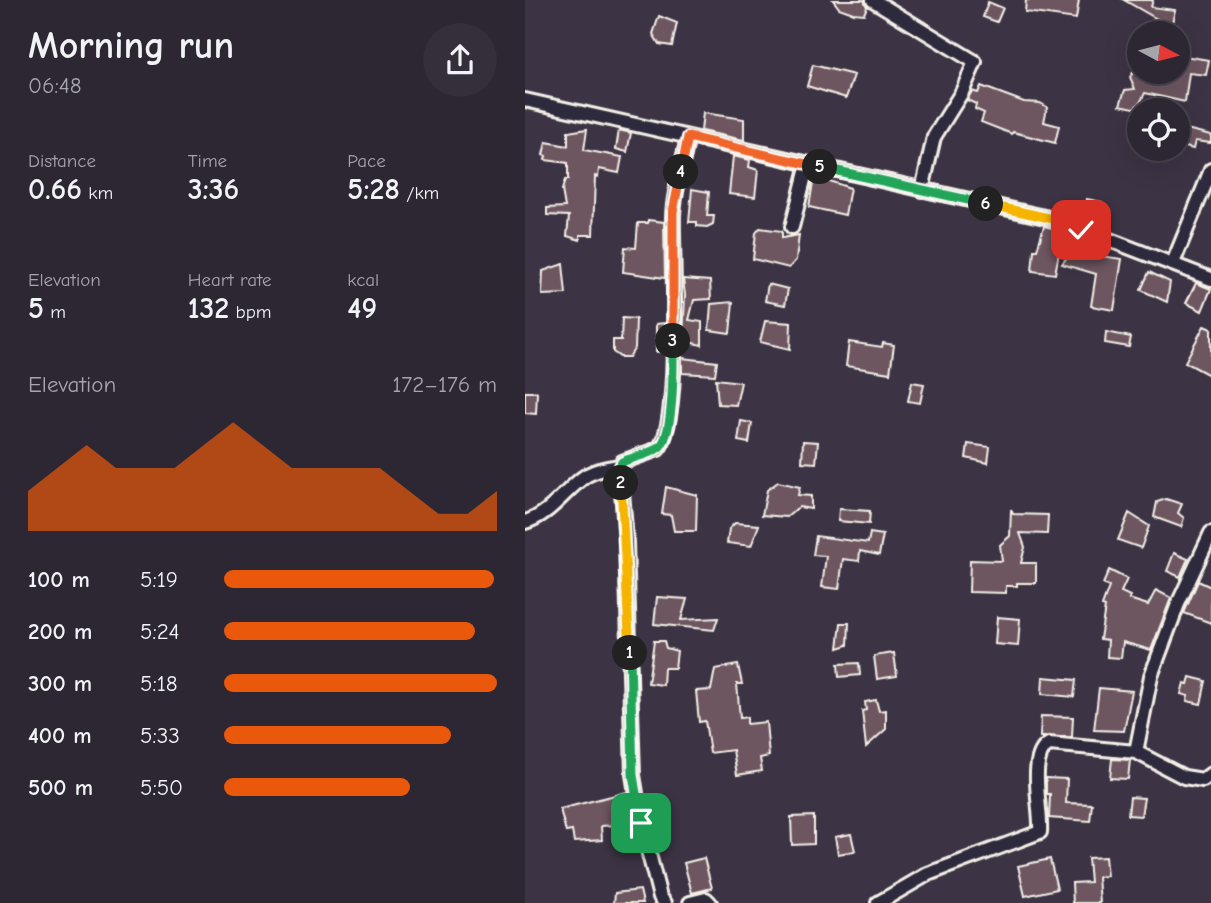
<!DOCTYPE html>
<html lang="en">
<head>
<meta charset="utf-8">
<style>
  body { margin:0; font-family:"Comic Neue",sans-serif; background:#352e3b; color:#f1f3f6; height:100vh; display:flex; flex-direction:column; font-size:26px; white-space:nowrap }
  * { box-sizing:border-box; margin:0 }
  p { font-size:23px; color:#a7a5ac }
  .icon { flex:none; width:38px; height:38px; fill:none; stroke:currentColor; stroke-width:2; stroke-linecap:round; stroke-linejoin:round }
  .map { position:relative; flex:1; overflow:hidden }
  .details { display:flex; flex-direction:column; background:#2d2633; width:525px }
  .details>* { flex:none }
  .needle { width:46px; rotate:97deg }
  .fabs { position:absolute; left:602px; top:21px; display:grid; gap:14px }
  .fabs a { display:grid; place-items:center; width:63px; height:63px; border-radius:50%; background:#2d2633; box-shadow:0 7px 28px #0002,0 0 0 2px #48434e; font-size:35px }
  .pin { position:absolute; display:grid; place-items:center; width:60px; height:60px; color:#fff; margin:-30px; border-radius:14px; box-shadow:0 4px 10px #0006 }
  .km { position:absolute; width:35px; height:35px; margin:-18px; border-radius:50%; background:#222; color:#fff; font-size:19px; line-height:35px; text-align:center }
  .round { display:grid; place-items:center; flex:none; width:74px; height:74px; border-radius:37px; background:#352e3b }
  .headline { display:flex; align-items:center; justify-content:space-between; height:119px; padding:0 28px }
  h1 { font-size:38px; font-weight:800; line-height:52px }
  .stats { display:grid; grid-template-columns:repeat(3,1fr); gap:10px; height:119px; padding:7px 28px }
  .stats div { display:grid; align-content:center }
  .stats b { font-size:30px; font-weight:800 }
  .stats small { font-size:19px; font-weight:400 }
  .stats p { font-size:19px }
  .chart { height:196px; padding:14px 28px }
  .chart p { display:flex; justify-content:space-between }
  .chart svg { width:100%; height:126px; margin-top:7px; fill:#ea580c; opacity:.7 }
  ul { padding:0 28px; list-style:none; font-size:23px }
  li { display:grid; grid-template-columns:112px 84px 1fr; align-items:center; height:52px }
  li i { height:18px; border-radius:9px; background:#ea580c }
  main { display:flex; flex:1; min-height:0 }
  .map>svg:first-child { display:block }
</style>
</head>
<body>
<main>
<section class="details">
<div class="headline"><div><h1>Morning run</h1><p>06:48</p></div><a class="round"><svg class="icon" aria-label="share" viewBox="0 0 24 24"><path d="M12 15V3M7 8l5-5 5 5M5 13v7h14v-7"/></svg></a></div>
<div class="stats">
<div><p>Distance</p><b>0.66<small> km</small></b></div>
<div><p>Time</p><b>3:36</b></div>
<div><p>Pace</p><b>5:28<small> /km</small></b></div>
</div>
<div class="stats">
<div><p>Elevation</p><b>5<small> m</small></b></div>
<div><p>Heart rate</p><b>132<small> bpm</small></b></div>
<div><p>kcal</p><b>49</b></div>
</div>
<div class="chart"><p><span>Elevation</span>172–176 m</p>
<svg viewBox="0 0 160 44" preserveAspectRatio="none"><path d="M0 44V30L10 22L20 14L30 22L40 22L50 22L60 14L70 6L80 14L90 22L100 22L110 22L120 22L130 30L140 38L150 38L160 30V44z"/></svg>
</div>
<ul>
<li><b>100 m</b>5:19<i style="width:99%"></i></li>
<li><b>200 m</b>5:24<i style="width:92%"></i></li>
<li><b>300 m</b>5:18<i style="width:100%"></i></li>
<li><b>400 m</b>5:33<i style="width:83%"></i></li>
<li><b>500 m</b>5:50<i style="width:68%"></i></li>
</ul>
</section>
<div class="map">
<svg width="686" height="903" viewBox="0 0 686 903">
  <rect width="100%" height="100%" fill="#3c3344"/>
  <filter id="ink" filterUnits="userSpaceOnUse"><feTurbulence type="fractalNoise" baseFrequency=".0143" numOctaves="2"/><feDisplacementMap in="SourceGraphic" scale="14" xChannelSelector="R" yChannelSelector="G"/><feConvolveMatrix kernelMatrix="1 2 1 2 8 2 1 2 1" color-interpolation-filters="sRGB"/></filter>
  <g filter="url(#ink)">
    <path fill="#6e5661" stroke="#f4f1e8" stroke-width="2" d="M308,0H339L342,7L339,14L328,13L314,8Z
      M501,0H554L551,19L500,12Z
      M599,0H628L626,7L650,10L646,27Z
      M463,2L478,8L472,22L458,17Z
      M134,16L152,23L147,46L134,44L128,34Z
      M653,55L684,60L681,75L664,73L660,102L620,93L615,103L609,108L595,105L600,90L610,89L605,77L609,71L629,78L631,72H653Z
      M288,65L329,75L321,98L282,86Z
      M456,86L499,102L515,103L522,107L519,122L534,126L530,143L488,132L487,134L456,122L459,113L450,109L451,104L442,100L447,91L453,93Z
      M178,113L219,119V140L176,131Z
      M653,127L686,135V143L670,141L668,149L653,145Z
      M62,129L59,150L97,157L94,173L74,169L73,177L70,176L68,235H55V240L42,236L44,216L22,215V208L40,207L37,190L40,180H43V163L20,160L21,156L18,155L21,142L43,146V132Z
      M94,130L106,133L102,152L91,149Z
      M208,156L225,160L224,167L233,170L230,197L204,194Z
      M289,176L325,188L320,215L284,207Z
      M167,189L184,192L182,216H189L188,224L182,227L172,226V222H164Z
      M562,199L577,202L572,226L558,220Z
      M123,220L139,222L140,278L98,272L100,247L111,248L113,223H123Z
      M519,226L538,231L530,274L507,271L509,250H512Z
      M235,228L257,231V238L274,235L271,260L264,268L228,259L231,233Z
      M553,242L572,244L569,255L597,259L589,310L566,306L571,274L537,264Z
      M38,264L41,294L17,295L18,271Z
      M624,272L645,282L642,302L616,290Z
      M158,279L185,281L186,299L169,300L164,320L177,322V345L158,341L160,295Z
      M671,283L686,289L677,311L661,303Z
      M243,284L263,289L260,305L240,301Z
      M208,302L205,333L184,330L186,304Z
      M97,318L111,319L110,348L104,357H95L88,352V340H96Z
      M240,321L266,323L265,349L235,342Z
      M140,323V351L131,352V324Z
      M679,326L686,329V376L660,362Z
      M581,332L606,337L604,347L580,343Z
      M324,342L357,347L358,343L369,345L365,373L321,366Z
      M157,358L192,362L190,375L157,373Z
      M191,379L216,382L211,405L193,404Z
      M387,382L399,384L395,403L383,401Z
      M0,392H12L11,414L0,413Z
      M216,421L227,423L224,443L213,441Z
      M278,441L293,442L291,463L277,462Z
      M443,444L465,447L463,463L441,458Z
      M253,482L275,487L273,495L286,496V509L274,507L262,517L237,515L242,490Z
      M141,487L172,495L171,531H149L146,515L137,514Z
      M641,499L657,504L653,513L659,518L656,527L629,517L632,502Z
      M314,509L345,511L344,524L313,521Z
      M486,509L488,514L523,515L522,534L495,533L500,547L496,563H511V583H492V586H481V593L444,592L445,560L477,561L475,545L485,536Z
      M604,513L624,526L616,548L593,540Z
      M210,523L234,525L226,546L202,543L204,529Z
      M345,533L358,535L354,555L335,551L334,561L318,559L314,589L297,587L301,556L288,555L291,536L343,543Z
      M649,553L663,559L655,577L642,571Z
      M584,570L602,579L596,592L605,596L604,599L623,605L631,590L646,598L626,650L598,642L596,658L582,657L583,640L575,639L580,607L577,606L584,587L578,584Z
      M673,581L686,587V623L659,613Z
      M132,597L162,599L156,620L193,618L189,630L129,624Z
      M472,617L495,619L493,646L470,644Z
      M316,623H324L323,645L313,648Z
      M129,641H139L141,648L152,651L150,668H139L138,685L123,683Z
      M369,653L372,676L352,679L349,656Z
      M334,663L335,675L314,677L313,664Z
      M213,665L217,684H212L215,718L222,717V724L241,722L244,756L235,758L237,771L212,775L208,750L185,753L180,721L174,722L171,691L186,690L190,669Z
      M518,677L551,680L549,697L517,694Z
      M665,677L681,681L676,704L662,701L663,696L656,694L659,683L663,684Z
      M574,688L607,691L599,731L569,730Z
      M351,700L354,711L361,710V729L341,747L337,711L341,710L340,702Z
      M516,716L548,717L547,737H515Z
      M587,759L605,760L603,779L585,778Z
      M521,778L542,779L541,803L567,804L565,821L524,818L525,794H521Z
      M102,792L106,815L91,816V825L76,826L77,840L49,842L47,831L41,832L35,809Z
      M605,797L619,798L616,816L603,815Z
      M289,816V844L267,845L266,817Z
      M326,834L330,851L313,854L310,837Z
      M580,857L582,876L573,877L575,903H548L547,883L565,882L563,858Z
      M179,858L187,888L167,893L159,863Z
      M525,859L532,889L500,896L493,866Z
      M115,890L118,903H89L90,893Z"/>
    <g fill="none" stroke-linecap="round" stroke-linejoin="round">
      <defs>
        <path id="street" d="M348,0L450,62L437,92L409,137L397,190
          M0,100L533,220L686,279
          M267,227L283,164
          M648,263L686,170
          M0,522C26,515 42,487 62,475C73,469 83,468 95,466
          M611,752L659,777L678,780L686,774
          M140,903L135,897L116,823L108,775L101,542L95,466L97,462L133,449C157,426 147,256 148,216C149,190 158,162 163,137
          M165,903L181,899L185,903
          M353,903L403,874L515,832C517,810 502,756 524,744L611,752L626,676L653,604L686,533"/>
      </defs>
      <use href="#street" stroke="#f4f1e8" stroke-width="18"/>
      <use href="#street" stroke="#2f2a3d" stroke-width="12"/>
    </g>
  </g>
  <g fill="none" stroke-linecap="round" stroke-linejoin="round" filter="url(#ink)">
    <defs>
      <path id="split-1" d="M105,653L108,775L116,823"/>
      <path id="split-2" d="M96,483L105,653"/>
      <path id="split-3" d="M96,483L95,466L97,462C108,457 123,455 133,448C150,438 148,361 148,341"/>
      <path id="split-4" d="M148,341V212L156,172"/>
      <path id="split-5" d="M156,172L163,137L295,167"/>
      <path id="split-6" d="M295,167L461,204"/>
      <path id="split-7" d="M461,204L533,220L556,230"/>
    </defs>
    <use href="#split-1" stroke="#fff" stroke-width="14"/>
    <use href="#split-2" stroke="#fff" stroke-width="14"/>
    <use href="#split-3" stroke="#fff" stroke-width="14"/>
    <use href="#split-4" stroke="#fff" stroke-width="14"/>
    <use href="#split-5" stroke="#fff" stroke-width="14"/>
    <use href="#split-6" stroke="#fff" stroke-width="14"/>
    <use href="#split-7" stroke="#fff" stroke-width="14"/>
    <use href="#split-1" stroke="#22a559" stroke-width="9"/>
    <use href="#split-2" stroke="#f5b400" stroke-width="9"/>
    <use href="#split-3" stroke="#22a559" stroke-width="9"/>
    <use href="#split-4" stroke="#f0652b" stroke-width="9"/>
    <use href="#split-5" stroke="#f0652b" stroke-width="9"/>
    <use href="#split-6" stroke="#22a559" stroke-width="9"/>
    <use href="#split-7" stroke="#f5b400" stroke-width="9"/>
  </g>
</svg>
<div class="fabs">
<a><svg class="needle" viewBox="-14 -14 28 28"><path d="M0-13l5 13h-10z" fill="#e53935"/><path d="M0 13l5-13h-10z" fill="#a7a5ac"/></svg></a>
<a><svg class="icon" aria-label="locate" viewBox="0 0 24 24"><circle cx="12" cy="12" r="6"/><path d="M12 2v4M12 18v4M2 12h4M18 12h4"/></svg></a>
</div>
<div class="pin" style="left:116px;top:823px;background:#1e9e55"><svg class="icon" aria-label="arrive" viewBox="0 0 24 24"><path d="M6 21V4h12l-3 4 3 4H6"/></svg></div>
<div class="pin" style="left:556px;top:230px;background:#d93025"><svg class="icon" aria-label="check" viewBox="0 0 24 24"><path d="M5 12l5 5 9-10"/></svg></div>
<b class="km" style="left:105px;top:653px">1</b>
<b class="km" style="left:96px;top:483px">2</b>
<b class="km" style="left:148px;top:341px">3</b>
<b class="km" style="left:156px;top:172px">4</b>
<b class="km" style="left:295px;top:167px">5</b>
<b class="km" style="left:461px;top:204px">6</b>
</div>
</main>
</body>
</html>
